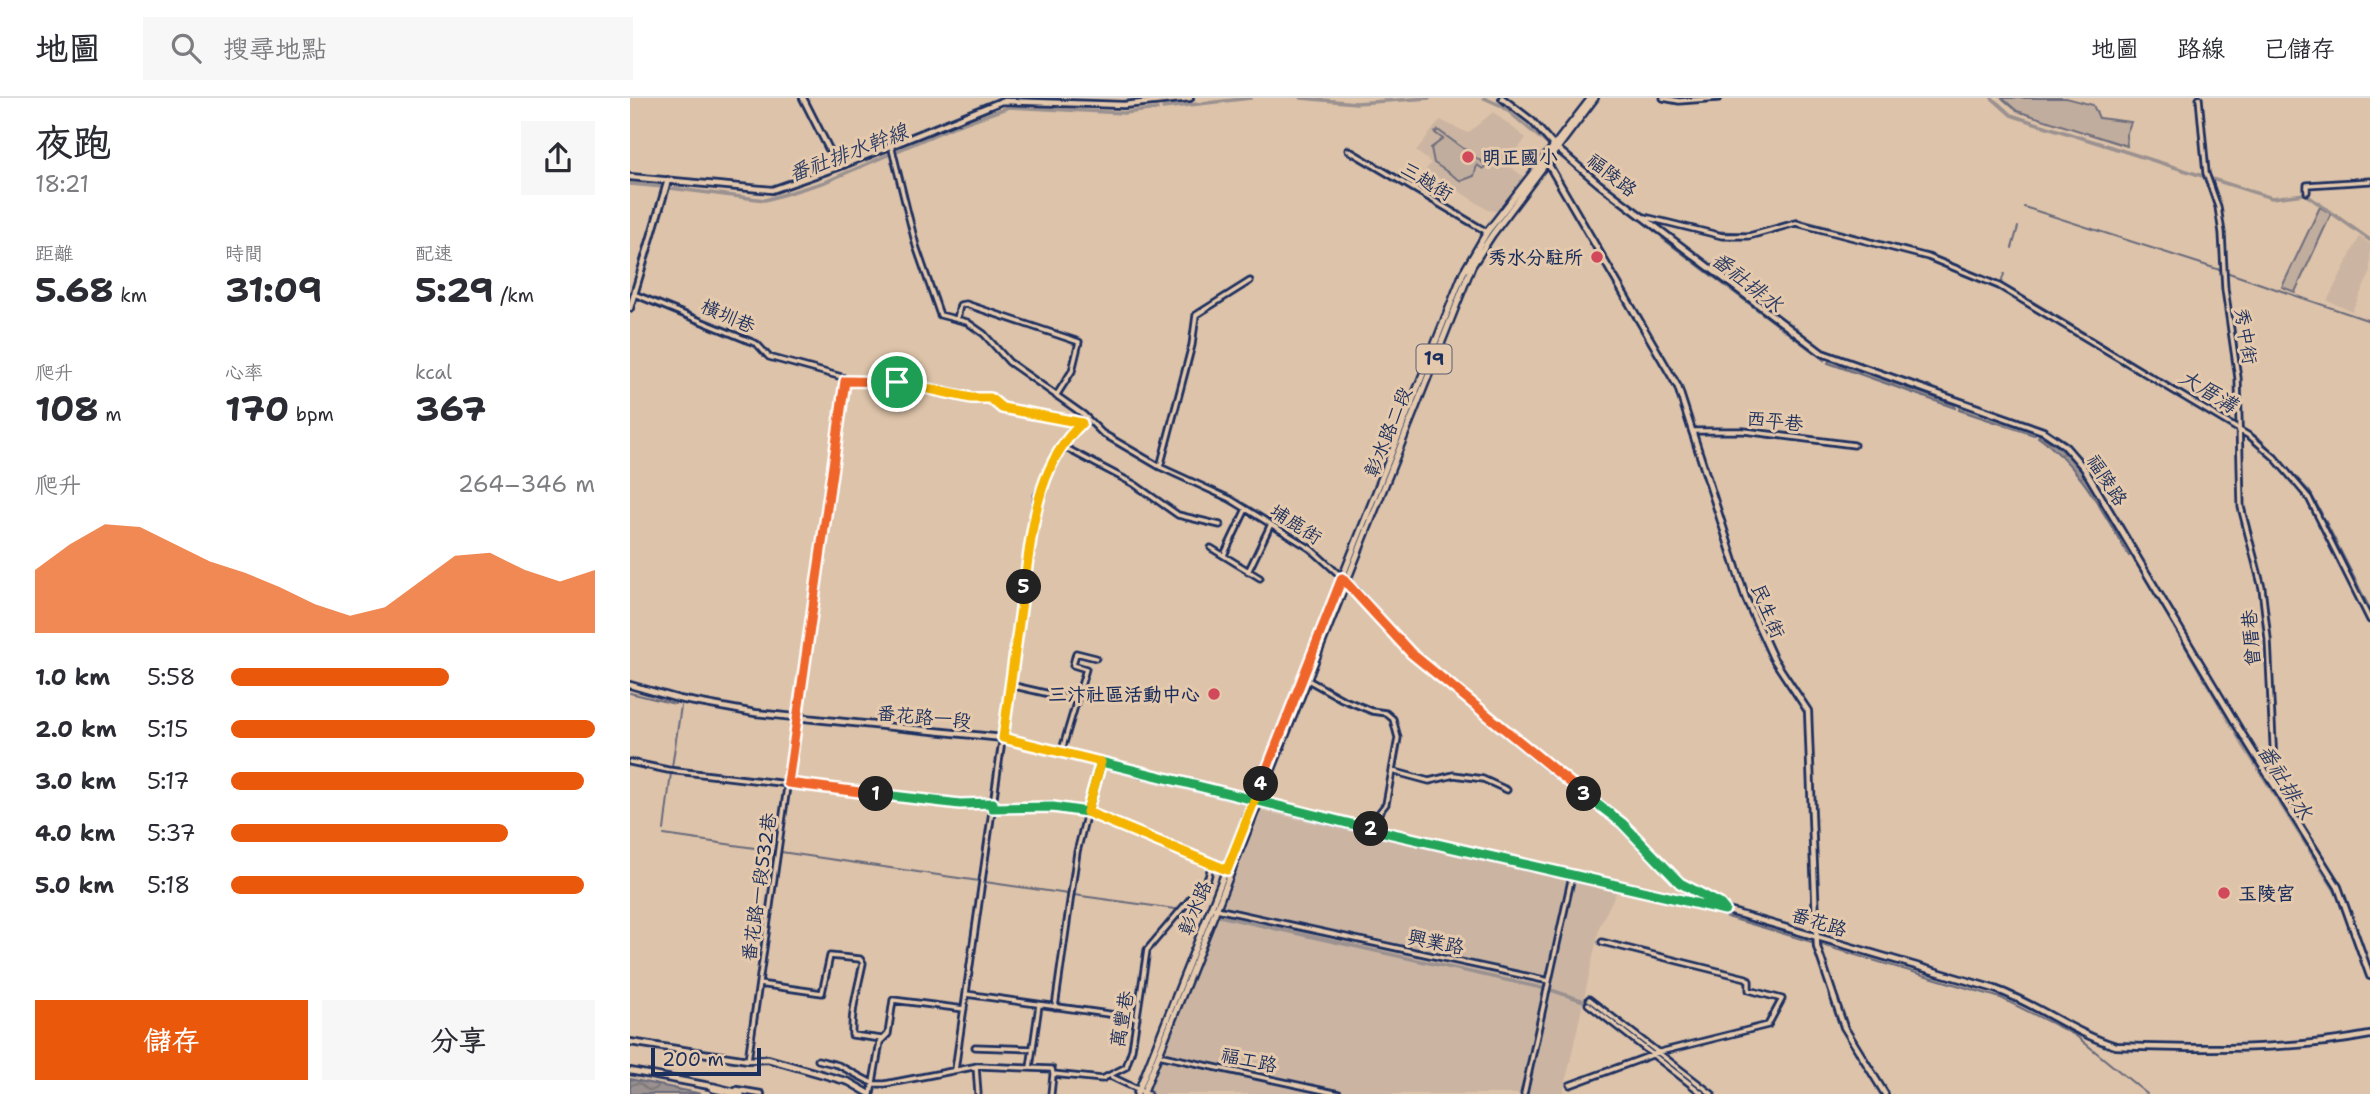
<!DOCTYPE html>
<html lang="zh-TW">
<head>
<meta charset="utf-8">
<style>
  body { margin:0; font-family:"Shantell Sans","LXGW WenKai TC",sans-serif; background:#f7f7f7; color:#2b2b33; height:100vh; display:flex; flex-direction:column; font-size:26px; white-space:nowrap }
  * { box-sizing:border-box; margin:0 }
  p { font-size:23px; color:#7c7c81 }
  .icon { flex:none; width:38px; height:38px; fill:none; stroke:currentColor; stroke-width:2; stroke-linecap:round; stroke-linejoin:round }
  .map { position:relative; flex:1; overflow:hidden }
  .side { display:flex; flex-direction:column; background:#fff; width:630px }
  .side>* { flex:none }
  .scale { position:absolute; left:21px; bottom:18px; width:110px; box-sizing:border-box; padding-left:7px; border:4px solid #1b2f5e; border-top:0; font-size:19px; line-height:24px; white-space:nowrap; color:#1b2f5e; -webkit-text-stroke:5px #e5c9ac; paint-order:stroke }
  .pin { position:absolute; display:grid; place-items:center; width:60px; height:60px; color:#fff; margin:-30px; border:4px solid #fff; border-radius:50%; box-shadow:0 2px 7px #0007 }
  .km { position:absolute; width:35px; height:35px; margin:-18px; border-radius:50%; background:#222; color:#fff; font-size:19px; line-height:35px; text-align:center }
  .round { display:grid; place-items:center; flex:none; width:74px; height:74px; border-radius:0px; background:#f7f7f7 }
  .head { display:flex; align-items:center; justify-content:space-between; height:119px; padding:0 35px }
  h1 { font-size:38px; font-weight:700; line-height:52px }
  .metrics { display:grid; grid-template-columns:repeat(3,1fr); gap:10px; height:119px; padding:7px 35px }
  .metrics div { display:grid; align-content:center }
  .metrics b { font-size:35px; font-weight:700 }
  .metrics small { font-size:19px; font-weight:400 }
  .metrics p { font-size:19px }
  .chart { height:196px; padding:14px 35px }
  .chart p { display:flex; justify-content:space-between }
  .chart svg { width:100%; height:126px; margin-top:7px; fill:#ea580c; opacity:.7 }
  .primary-button { display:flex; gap:14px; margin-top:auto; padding:14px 35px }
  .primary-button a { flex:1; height:80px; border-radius:0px; background:#ea580c; color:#fff; font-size:28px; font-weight:700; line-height:80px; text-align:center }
  .primary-button a+a { background:#f7f7f7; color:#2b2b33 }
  ul { padding:0 35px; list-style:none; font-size:23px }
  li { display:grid; grid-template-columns:112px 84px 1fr; align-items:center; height:52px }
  li i { height:18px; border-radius:9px; background:#ea580c }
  header { display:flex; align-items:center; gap:42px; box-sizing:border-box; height:98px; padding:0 35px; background:#fff; border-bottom:2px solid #e1e1e2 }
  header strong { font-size:33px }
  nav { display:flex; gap:38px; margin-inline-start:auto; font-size:24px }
  .search { width:490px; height:63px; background:#f7f7f7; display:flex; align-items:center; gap:18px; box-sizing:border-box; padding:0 24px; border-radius:0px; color:#7c7c81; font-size:26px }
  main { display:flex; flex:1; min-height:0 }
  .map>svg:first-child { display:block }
</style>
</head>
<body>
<header>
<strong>地圖</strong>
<div class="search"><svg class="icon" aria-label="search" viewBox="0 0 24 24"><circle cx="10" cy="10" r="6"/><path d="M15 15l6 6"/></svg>搜尋地點</div>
<nav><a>地圖</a><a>路線</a><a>已儲存</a></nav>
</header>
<main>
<section class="side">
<div class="head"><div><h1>夜跑</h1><p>18:21</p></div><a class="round"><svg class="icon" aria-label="share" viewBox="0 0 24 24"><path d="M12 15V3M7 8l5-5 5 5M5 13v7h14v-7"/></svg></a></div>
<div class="metrics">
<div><p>距離</p><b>5.68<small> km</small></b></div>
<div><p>時間</p><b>31:09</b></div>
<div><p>配速</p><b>5:29<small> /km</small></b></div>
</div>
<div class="metrics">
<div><p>爬升</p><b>108<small> m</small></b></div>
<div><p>心率</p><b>170<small> bpm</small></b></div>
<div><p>kcal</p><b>367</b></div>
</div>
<div class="chart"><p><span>爬升</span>264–346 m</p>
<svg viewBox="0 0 160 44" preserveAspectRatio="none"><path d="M0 44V22L10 13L20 6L30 7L40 13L50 19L60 23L70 28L80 34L90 38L100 35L110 26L120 17L130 16L140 22L150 26L160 22V44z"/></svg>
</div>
<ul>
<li><b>1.0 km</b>5:58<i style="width:60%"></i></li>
<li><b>2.0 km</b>5:15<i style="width:100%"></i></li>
<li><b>3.0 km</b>5:17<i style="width:97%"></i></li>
<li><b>4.0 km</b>5:37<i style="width:76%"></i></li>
<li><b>5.0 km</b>5:18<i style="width:97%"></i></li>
</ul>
<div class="primary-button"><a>儲存</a><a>分享</a></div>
</section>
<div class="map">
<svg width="1740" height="996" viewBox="0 0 1740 996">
  <defs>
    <pattern id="water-waves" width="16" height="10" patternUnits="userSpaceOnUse" patternTransform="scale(1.75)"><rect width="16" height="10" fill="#9a9190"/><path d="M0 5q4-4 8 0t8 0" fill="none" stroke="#7d7779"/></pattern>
  </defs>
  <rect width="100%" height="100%" fill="#ddc3a9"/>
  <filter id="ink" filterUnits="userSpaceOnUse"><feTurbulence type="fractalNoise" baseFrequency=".0143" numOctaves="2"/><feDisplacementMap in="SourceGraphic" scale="14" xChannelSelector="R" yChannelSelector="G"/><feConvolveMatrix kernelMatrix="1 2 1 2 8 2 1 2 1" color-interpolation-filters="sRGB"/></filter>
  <g filter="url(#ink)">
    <path fill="#cbb5a2" d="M863,14L896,40L877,66L894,79L867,113L858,112L796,72L801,65L786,53L810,22L838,35Z
      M1730,138L1740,146V176L1722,213L1697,203Z
      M629,712L987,793L970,827L933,996H522L517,993Z"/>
    <path fill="#c1ad9d" stroke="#6e6e7e" stroke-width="2" d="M1372,0H1436L1463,7L1469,20L1501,24L1496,37L1497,48L1387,13Z
      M808,32L856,67L853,71L847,67L844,78L831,83L804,65L801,50L813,41L805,35Z
      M1690,109L1701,116L1665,194L1652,189Z"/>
    <path fill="url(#water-waves)" stroke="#676a7c" stroke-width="2" d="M1037,140L1195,259L1194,262L1033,141Z
      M1200,261L1325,307V310L1198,265Z
      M1330,308L1406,334L1404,337L1329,312Z
      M1410,336C1454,360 1477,414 1503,456L1499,458C1473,415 1451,368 1408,339Z
      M0,981L72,996H0Z"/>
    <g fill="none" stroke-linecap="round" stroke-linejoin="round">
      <path stroke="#676a7c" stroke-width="2" d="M1394,109L1590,172
        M1013,116L1053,127
        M1167,121L1277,150L1367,184
        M1079,133L1123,135L1163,122
        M1382,150L1388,129
        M1596,174L1740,223
        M1371,185L1422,215
        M1371,185L1374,176
        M1427,218L1630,341L1680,394L1692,416
        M522,368C587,398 660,430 710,482
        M1695,422L1740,511
        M717,489L778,556L852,617
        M0,595L45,606
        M889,647L1001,738
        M42,669L51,608
        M34,732L41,675
        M34,737L145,753
        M151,754L349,783
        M1025,762L1043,785L1086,809
        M355,784L438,796
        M444,797L545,811
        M1090,812L1097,819L1371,900L1445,937L1517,996"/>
      <path stroke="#9a9190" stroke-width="3.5" d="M671,0L726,5L800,0
        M854,0L872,8L965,86
        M1362,0L1381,17L1405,25L1642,100L1675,96L1740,142
        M533,10L621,0
        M0,86L34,89
        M40,90L135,102L195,84L325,28L379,9L494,15L527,11
        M977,95L1037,141
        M1505,462L1542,524
        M1545,530L1604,631
        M1607,637L1677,748
        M1680,753L1709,799L1734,868
        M589,818L921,892L960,905L996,934"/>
      <defs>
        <path id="street" d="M1033,0L1049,3L1089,0
          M1569,0L1576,75L1588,109L1592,135L1595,191L1608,280L1611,409L1632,490L1638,541L1645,687
          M261,47L286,148L310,217L337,224L354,236L379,264L454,317L472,335L530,369L600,401L681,451L725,491L781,555L925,675L977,712L1050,785L1093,810
          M718,52L857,134
          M1677,94V87L1740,83
          M1015,119L1092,138H1119L1166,125L1298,159L1369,188L1621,339L1644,359L1679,400L1740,522
          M4,196L127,246L139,259L212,279L215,283L285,287L341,300L360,301L372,310L452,325L432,348L407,398L325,972
          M327,221L330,207L336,206L449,244L442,273L426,298
          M1062,333H1114L1224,347
          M432,348L504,386L548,417L590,427
          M530,369L562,247L566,217L620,183
          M581,450L630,480
          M594,457L616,411
          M618,474L641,426
          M678,582L712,601L742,613L756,615L763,621L768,640L756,706L737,730
          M380,587L446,602
          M431,655L456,571L443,567L446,555L466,560
          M0,664L38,672L329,706L363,705
          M471,664L457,714L597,772
          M762,673L799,683L824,677L853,681L877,692
          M362,710L423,709L457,714L447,754L425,909
          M582,810L919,883
          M129,886L192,895L200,858L230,861L233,865C228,890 221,911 222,937L252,941
          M336,896L507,920
          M959,901L1082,996
          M958,906L1073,996
          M345,949L403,951
          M528,957L709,996
          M118,962L215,283
          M188,962L208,967L244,986H255L348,968L422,971L423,976L472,981L496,969L502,951L517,852L578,780L582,764
          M346,968L348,996
          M400,970L409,907
          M482,979L518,996
          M940,987L1030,954L1138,927L1152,901L1119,892V883L1116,880L972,844
          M241,996L250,944L258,936L263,902L334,911
          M421,996L423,977
          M894,996L942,778"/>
        <path id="secondary" d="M173,0L208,69
          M872,0L902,23L923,47L969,86L1192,255L1413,333L1434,347L1454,370L1611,634L1708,789L1740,878
          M917,64L1048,289L1116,501L1143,560L1178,613L1187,849L1214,929L1255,996
          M0,79L142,92L208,69L372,3L494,7L560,0
          M0,210L38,82
          M0,587L49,601L125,615L373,640L698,722L1095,812L1365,891C1407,906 1443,935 1486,948C1570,951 1657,953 1740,937
          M0,944L118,962L138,961L219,984L240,996
          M0,973L85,989
          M107,992L131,996"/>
        <path id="primary" d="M507,996L833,175L857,134L961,0
          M513,996L842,168L862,137L965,0"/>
        <path id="highway" d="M84,990L110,996"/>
      </defs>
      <use href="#street" stroke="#1b2f5e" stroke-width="9"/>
      <use href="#secondary" stroke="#1b2f5e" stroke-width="10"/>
      <use href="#primary" stroke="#1b2f5e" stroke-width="10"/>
      <use href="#highway" stroke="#1b2f5e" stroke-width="12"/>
      <use href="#street" stroke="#e5c9ac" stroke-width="3.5"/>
      <use href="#secondary" stroke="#e5c9ac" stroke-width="4.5"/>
      <use href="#primary" stroke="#e5c9ac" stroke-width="5"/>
      <use href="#highway" stroke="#e5c9ac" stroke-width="7"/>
    </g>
  </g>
  <g fill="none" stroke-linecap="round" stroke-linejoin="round" filter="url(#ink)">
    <defs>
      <path id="split-1" d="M246,696L158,685L215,283L267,284"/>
      <path id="split-2" d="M246,696L330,706L363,705L362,710L423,709L457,714L471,664L741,731"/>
      <path id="split-3" d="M741,731L1095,812L1090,806L1050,785L992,725L954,696"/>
      <path id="split-4" d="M631,686L712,480L781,555L954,696"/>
      <path id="split-5" d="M394,489L373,640L471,664L457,714L597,772L631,686"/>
      <path id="split-6" d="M267,284L341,300H360L372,310L452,325C406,368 403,430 394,489"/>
    </defs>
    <use href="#split-1" stroke="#fff" stroke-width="14"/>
    <use href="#split-2" stroke="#fff" stroke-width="14"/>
    <use href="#split-3" stroke="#fff" stroke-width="14"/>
    <use href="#split-4" stroke="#fff" stroke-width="14"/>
    <use href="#split-5" stroke="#fff" stroke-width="14"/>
    <use href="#split-6" stroke="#fff" stroke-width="14"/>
    <use href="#split-1" stroke="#f0652b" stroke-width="9"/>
    <use href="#split-2" stroke="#22a559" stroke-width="9"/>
    <use href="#split-3" stroke="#22a559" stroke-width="9"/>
    <use href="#split-4" stroke="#f0652b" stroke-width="9"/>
    <use href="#split-5" stroke="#f5b400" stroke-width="9"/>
    <use href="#split-6" stroke="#f5b400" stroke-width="9"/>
  </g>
  <g fill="#d1495b" stroke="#e5c9ac" stroke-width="2.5">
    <circle cx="838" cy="59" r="7"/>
    <circle cx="967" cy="159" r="7"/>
    <circle cx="584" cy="596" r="7"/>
    <circle cx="1594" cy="795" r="7"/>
  </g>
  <g text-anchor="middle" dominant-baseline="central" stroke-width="6" stroke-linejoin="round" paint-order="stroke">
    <rect fill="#e5c9ac" stroke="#585d75" stroke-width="2" x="786.5" y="246.5" width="35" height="29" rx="5"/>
    <g font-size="18" font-weight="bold" fill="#1b2f5e">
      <text x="804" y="261">19</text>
    </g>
    <g font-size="19" font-weight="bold" fill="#1b2f5e" stroke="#e5c9ac" text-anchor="start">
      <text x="852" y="59">明正國小</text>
      <text x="953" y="159" text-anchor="end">秀水分駐所</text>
      <text x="570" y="596" text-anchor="end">三汴社區活動中心</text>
      <text x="1608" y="795">玉陵宮</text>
    </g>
    <g font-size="19" fill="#1b2f5e" stroke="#e5c9ac">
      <text transform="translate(982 77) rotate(38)">福陵路</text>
      <text transform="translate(797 83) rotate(31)">三越街</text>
      <text transform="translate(98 218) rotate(23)">橫圳巷</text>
      <text transform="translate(1616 238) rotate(81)">秀中街</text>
      <text transform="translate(1145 323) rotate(6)">西平巷</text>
      <text transform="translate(758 334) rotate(-68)">彰水路二段</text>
      <text transform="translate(1477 382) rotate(57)">福陵路</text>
      <text transform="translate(666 426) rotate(33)">埔鹿街</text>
      <text transform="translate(1138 513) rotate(67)">民生街</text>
      <text transform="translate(1621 540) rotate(-94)">曾厝巷</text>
      <text transform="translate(294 619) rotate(5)">番花路一段</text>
      <text transform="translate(129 789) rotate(-82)">番花路一段532巷</text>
      <text transform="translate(565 810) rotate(-68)">彰水路</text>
      <text transform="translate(1189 824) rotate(17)">番花路</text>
      <text transform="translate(806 844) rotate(12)">興業路</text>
      <text transform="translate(492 921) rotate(-80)">萬豐巷</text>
      <text transform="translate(619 962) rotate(12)">福工路</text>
    </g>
    <g font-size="21" font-style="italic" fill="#2e3e66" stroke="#e5c9ac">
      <text transform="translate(218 55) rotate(-21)">番社排水幹線</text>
      <text transform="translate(1117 184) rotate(38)">番社排水</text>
      <text transform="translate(1578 293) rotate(31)">大厝溝</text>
      <text transform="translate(1655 684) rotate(58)">番社排水</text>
    </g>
  </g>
</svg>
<div class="scale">200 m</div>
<div class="pin" style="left:267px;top:284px;background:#1e9e55"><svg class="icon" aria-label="arrive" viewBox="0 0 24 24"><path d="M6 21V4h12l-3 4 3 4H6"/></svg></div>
<b class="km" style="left:246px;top:696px">1</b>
<b class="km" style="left:741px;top:731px">2</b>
<b class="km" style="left:954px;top:696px">3</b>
<b class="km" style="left:631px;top:686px">4</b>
<b class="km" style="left:394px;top:489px">5</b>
</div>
</main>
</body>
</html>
